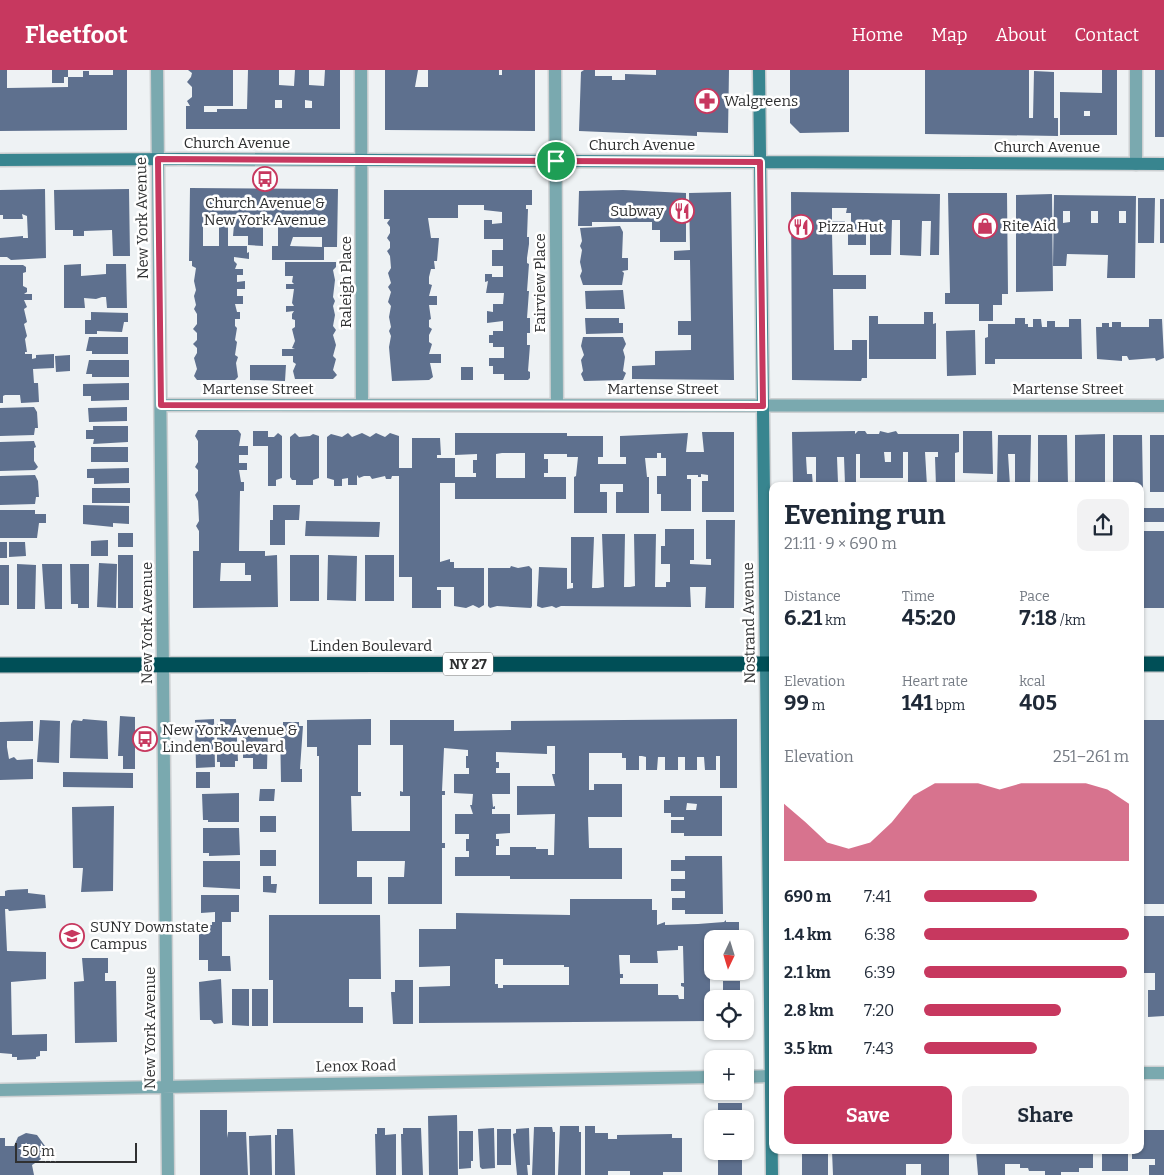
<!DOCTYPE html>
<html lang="en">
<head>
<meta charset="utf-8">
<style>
  body { margin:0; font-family:Bitter,serif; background:#f2f2f3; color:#1f2937; height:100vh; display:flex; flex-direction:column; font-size:19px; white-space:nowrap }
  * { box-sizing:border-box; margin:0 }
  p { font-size:16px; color:#747a83 }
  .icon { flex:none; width:28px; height:28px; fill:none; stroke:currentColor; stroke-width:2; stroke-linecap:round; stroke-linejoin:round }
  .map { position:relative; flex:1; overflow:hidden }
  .drawer { position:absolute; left:769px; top:412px; width:375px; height:672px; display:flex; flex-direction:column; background:#fff; border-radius:10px; box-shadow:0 1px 4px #0004 }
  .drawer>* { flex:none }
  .needle { width:32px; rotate:184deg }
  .tools { position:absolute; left:704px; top:860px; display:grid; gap:10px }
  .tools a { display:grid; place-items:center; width:50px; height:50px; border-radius:10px; background:#fff; box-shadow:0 1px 4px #0004; font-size:25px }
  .scale { position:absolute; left:15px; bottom:12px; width:122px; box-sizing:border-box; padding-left:5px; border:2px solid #2f3031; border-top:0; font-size:14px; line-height:18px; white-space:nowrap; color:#2f3031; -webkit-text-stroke:4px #fff; paint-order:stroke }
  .pin { position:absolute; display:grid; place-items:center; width:42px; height:42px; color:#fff; margin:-21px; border:2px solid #fff; border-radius:50%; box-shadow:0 1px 5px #0007 }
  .round { display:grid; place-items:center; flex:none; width:52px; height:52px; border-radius:10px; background:#f2f2f3 }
  .headline { display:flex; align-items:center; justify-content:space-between; height:85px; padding:0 15px }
  h1 { font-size:28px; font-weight:700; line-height:38px }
  .metrics { display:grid; grid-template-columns:repeat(3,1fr); gap:8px; height:85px; padding:5px 15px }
  .metrics div { display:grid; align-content:center }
  .metrics b { font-size:21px; font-weight:700 }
  .metrics small { font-size:14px; font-weight:400 }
  .metrics p { font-size:14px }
  .chart { height:140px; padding:10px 15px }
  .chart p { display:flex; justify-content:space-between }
  .chart svg { width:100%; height:90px; margin-top:5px; fill:#c7385f; opacity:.7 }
  .action { display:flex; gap:10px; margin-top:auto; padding:10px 15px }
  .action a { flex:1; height:58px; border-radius:10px; background:#c7385f; color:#fff; font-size:20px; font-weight:700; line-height:58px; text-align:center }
  .action a+a { background:#f2f2f3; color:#1f2937 }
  ul { padding:0 15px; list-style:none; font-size:16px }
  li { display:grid; grid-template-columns:80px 60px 1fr; align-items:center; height:38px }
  li i { height:12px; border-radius:6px; background:#c7385f }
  header { display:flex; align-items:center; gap:30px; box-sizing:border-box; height:70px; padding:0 25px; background:#c7385f; color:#fff }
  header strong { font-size:24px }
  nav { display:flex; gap:28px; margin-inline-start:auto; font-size:18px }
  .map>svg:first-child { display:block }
</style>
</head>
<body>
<header>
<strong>Fleetfoot</strong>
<nav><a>Home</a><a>Map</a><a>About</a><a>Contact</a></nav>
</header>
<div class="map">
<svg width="1164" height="1105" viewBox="0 0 1164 1105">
  <rect width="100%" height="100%" fill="#eef2f4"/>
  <path fill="#5e708e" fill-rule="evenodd" d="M0,0H7V18L68,17V7H83V1H89V5H113V0H127V60L0,61Z
    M52,0H68V7H64V13H52Z
    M188,0H233V36H204V42H217V39H247L248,0H279V15L294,16L295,0H309V15L324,16L325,0H340V59H186V36H190L187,31L192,27V17L187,12L191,7L192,3ZM275,30H282V38H275ZM305,30L312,31V38H305Z
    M385,0H418L415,17H428V0H499V5H502V0H535V61L385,60Z
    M584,0H595V6H612V10H625V4L656,5V0H729L728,63L697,62V66L579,61L581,2Z
    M790,0H849V62L800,63L790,53Z
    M925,0H1029V48H1033L1034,1L1054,2V48H1058V66L925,64Z
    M1102,0H1117V65H1060V22L1102,23ZM1084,41H1090V46H1084Z
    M1155,0H1164V67H1155Z
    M190,118L338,119L337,177H324V190H272V176H278V154H263V176L248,175V166H233L234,155H228V176H247V183L249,182V189L234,187V191L237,194L235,199H243V205H237V212L245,211V219H237V226H243V234H235L237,242H240V249H235V256L237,258L235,270L237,272L235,285L238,287L236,293L238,307L235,310H197L194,306L197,299L194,288L197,283V278L193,274L197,270V263L193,259L197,254V244L194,239L196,235L194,226L196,220L194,211L196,198L192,196V191H189ZM203,154H219V176H203ZM293,167H322V177L290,176Z
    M45,119L46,188L11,190L7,187H0V168L23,166V168H28L27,146L22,144L23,149H3V145H0V120Z
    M129,119L130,186H113L112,160L84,161V166H73V160H55L54,120Z
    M384,120H532V135H526V139H528L527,167H529V174L527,188V193L529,194L527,221H529L527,248H530V263H527V275H530L528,301L530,302V308L528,310H504V304H493V296H489V288H504V277H493V273H489V265H493V261H503V251L487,253V241L493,242V234H503L504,223H486L488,211L485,212V204H492V207H503V196H492V180H503V169H484V150H492V154L502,153V142L484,140V135H458V148H428L431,168H439L437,191H434L435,199H431L429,207V214L432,215L429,226H437V235H429L431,249L429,250V257L432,259L429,265V272L432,274L429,284H441V293H430L433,307L429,310L392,311L389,277L391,266L389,261L391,257L389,247L391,236L388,232L391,222L388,217L391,213L388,203L391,198L390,186L387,181L390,178V172L387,168L390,163V157L387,153L390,149H384Z
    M623,120L686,123V172H660V160H652V152H592V156H578L579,121Z
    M731,122L734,310L632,309V296L655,295V281L691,280V265H678V251H691L690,190H674V181L690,180L689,123Z
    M791,122L940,124L939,185H930L931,151H922L921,186L900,185V150H892L891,185H870V150H866V175H848V155H851V143H846L847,138H832V151H845V164L832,163L833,205H866V219H833L834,280H852V270H867V308H862L861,311L792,310Z
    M948,123H1007L1008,224H1002V235H993V251H979V234H945V223H950Z
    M1052,124L1053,221L1016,222V125Z
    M1054,125L1136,126L1135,208H1107L1108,185L1067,184L1066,196H1053ZM1063,141H1070V152L1063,153ZM1091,141H1098V153H1091ZM1119,141H1126V153H1119Z
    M1138,128H1155L1154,173H1138Z
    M1160,129H1164V173H1160Z
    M620,156L623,162L622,188H628V200L622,201L624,203L622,215H583L580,206L582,201L580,192L582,180L580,176L582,171L580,158Z
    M285,192H336V197L333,200L335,210L333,227L335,231L333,236L335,245L333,256L336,260L333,265L336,275L333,286L336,289L333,300L337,305L333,309H295L293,301L296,294L293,292V286H282V279H295L292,278L295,271L292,259L295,257V250L292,249V244L294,241L286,242V236H294L292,233L294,219H286V214H294L292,212L293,206H285Z
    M81,194V206L106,204V194H126L127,238H107L106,227H102L96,229L84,228L85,238H64V195Z
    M0,195H23L26,197V202L23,203V216L27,218V222L24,224H32V230H24L27,237L24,239L27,252L24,254L27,266L25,269L27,282H25V284H32V289L36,288V285L54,284V298L33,299L34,313H38L39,332L21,333L20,325H5L3,326V333H0Z
    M623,220L625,239H586L585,221Z
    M91,242L128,243V252H124L122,262L97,261V264H85V250H91Z
    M924,242H933V254L936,253V289H869V246H878V254H924Z
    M585,248H619V253H623V263L586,264Z
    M1015,248H1025V254H1028V257H1033V249H1041L1042,257H1047V251H1055V257H1069V249H1081L1082,289H995V294H985V268L988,267V254H1015Z
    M1149,249H1162L1164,288L1156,291L1155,288L1129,290L1127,286H1122V291L1097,289L1096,257H1102V253H1109V257H1112V252H1121V257H1149Z
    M975,260L976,305L947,306L946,261Z
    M89,267H128V284H92V281H86Z
    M583,267H623L626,274L623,280L625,287L623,301L626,303L623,310L584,311L581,304L583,301L581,290L584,285L581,276Z
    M70,285V301L56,302L55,286Z
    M89,290H129V307H92V304H86Z
    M250,295H286L285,311L250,310Z
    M461,297H473V310H461Z
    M129,313V330L91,331V326H83V314Z
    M34,337L37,342L38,358H35L34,365L0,366V338Z
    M127,337V351L89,352L88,338Z
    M93,356H128V372L93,374L94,369H86V360H93Z
    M198,360H238L241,364L239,376H248V385H239V393H247V400H239L241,412H244V421H240L239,481H265V486L277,485L278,537L193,538V481H199V461L196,456L199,451L198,431L195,425L198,421V400L195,397L198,392V371L195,366ZM221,493H245V505H251V511H220Z
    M253,361H268V367H274L278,363L282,366V408L276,410V416H268V376H253Z
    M855,361V364L858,361H865L867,364H879L880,361L888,363L896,361L898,364H959V382L955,383V416H936L935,387H938V382H925L927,416H908V382H903V408H860V384H856V414H845L844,387H837L838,413L816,414V387H806L807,404H812L813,416H793L792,362ZM884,382H891V392H885Z
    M963,361H992L993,404L963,403Z
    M702,362H734V442H702V411H708V405L701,404V407H698V405H687V409H691V441H661V424H657V406H666V388H661V383H657V388H645L647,407H649V443H616V422H623V414H600V422H607V443H574V407L576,406L578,387H567V384H544V389H548V403H544V407H566V429H455V413H440V492L450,489V492H454V498H484V535L479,538L473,535L466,538L454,536V517H437V520H441V538H412V507H399V406H392L391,409H386L385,406L372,409L370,406H364L359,408L357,405V415H348V408L342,409V416H334V410L327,408V367L331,364L342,367L348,363L352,367L362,363L370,367L376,363L385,367L390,363L399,366V398H412V368H440L441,385H437V388H455V407H476V403H473V390H477V384L455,385V363H567V366H603V387H598V394H626V387H620V366L688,363L686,382H704ZM502,383H525V408H496V384Z
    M295,363L299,367L310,366L313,364L319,366V408L313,410V415H296V410H292L290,407V367Z
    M1105,364V416H1075V365Z
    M998,365H1031L1030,416H1015V384H1008L1010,416H997Z
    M1038,365H1067L1068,416L1038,415Z
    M1113,365H1142L1143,423H1140V416H1113Z
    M1150,365H1164V422H1150Z
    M34,371L36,377L34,378V391L38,397L35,400L0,401V372Z
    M91,377H128V392H91Z
    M129,398V413L94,414V408H87V399Z
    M35,405L38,411L39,427H36L35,434L0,435V406Z
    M92,418H130V433H92Z
    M83,435L129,436V454L113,453V457L83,454Z
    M273,435H300L299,450H285V475H270V450H273Z
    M1140,438H1164V452H1140Z
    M0,440H35V444H46V453H39L37,468H0Z
    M706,450H735L734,538H705L706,517H690L691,537L561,536L556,538L552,536L542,538L537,536L539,497L567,498V519L573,518V513H571V467H594L592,518H598L604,517L602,464H625L624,517H630L635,516L634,464H656L655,517H666V512H670V494H661V476H665V459H694V490H690V494L711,495V489H706Z
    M306,451L380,452L379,467L305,466Z
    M1140,461H1164V538H1140Z
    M118,463H133V477H118Z
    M108,470V486H91V471Z
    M0,472H7V488H0Z
    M9,472H25L26,486L9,487Z
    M118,485H133V538H118Z
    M290,485H319V531H290Z
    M328,485L357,486L356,531L327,530Z
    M365,485H394V531H365Z
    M99,493L117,494L116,538L97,537Z
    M17,494L36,495L35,539H17Z
    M42,494H62V539H45Z
    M70,494H89V538H78V534H71Z
    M0,495H9V535H0Z
    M511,496L518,498L529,496L532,499V536L531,538L497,536L490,538L488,536V498H510Z
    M120,646L135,647V699H123V686H118Z
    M83,649L107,651L108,689L70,688L71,654L73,650L82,651Z
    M214,649L215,697L196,698L195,650Z
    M220,649H236L238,691H235V697H220V692H217V654L220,655Z
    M371,649V675H358V722H361V726H351L352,761H410V726H400V721L403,722V675H390V650H454V661L511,660V651L737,649V718H720V686H716V700H705L704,687H697V700H685V687H678V700H665V687H658L657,700H646V687L642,686H639V700H626V688H622V683H589V720H594V714H622V747H588L589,778H622V809H510V806H455V787H469V781H466V769H469V764H455V744H473L470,735H472L473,724L454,723V704H469V698H466V686H468V680L444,678L442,721H445V725H442V773H445V778H442V834H388V807H404L405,791H357V807H372V834H319V686H317V677H307V650ZM547,676H555V704H552L555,716H517V745L555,744L554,785H548V779H536V777H510V785H496V776H499V769H496V764L510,763V744H492V739H495V736L493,737L492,724H510V703H496V698H499V692H496V682L547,684Z
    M40,650L60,651L59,693L37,692Z
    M1140,650H1164V834H1140Z
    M33,651V671H7V677L9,689L14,687L17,690L33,689V709L0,710V652Z
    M283,652H299V656H303L300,699H302V712H281L280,657H283Z
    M257,656H268L267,699H253V688H243V659H257Z
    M63,702L133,703V718L63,717Z
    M196,702H210V718H196Z
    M260,719H275L274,731H259Z
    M239,723V752H208V750H203L202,724Z
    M670,726H722V766H684V763H671V750H684V747H671V743H664V730H670ZM687,733L697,734L696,740H686Z
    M114,736L113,821L81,822L83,798H73L72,737Z
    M260,746H276V762H260Z
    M203,758H239L240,785L209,786V783H203Z
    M260,780H276V796H260Z
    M685,786H722L723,844H685V840H672V828H685V821H671V809H685V801H671V790H685Z
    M203,791H240V819L203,817Z
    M263,806H271V814H277L276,823L263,822Z
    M28,819V823L45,825L46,838L9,841L8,839H5L7,881L46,882V909L11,912L12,965L47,964V981H40V986L36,987V989L17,990V987H12V984L0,983V826H5V821L8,820Z
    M201,825H239V842H231V852H222V886H230L231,901H208V890H199V855H212V852H215V842L201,843Z
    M570,829H652V840H657V855L665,852V855L698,854L724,852L726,850V852H739V869H712V882H710V922H723V911H740V929H712V951L419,953V917L450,916V896L419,897V859H456V843L570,845ZM678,876H683L684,913H681V916L684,917V929H679L678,925H658V914H620V908H623V904H620L619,885H630V893H658L657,881L678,880ZM495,889H503V895H564V897H569V915H503V918H498V914H495Z
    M269,845H380L381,909H349V937H363V953H273V910H269Z
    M1140,846H1164V946L1148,947V920H1155V903H1140Z
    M82,888H108V903H105V911H116L117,972L75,973L74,912L84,911Z
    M221,909L223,953L214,954L211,950H200L199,912Z
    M395,910H413V954H393L391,922H395Z
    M232,919H249V956L232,955Z
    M252,919H268V956H252Z
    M718,1033H742V1049H718Z
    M200,1040H227V1068L228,1062H246L248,1105H200Z
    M457,1045L458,1105H429L428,1046Z
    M560,1056H579V1062H581V1105H558Z
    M585,1056H595V1063H608V1069H617V1065L672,1064V1068H682V1102H663V1105H630V1101H608V1105H585Z
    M534,1057H552L553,1062H555V1105H532Z
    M377,1058H385V1065L396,1064V1105H376L375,1064H377Z
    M403,1058H421L423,1105H402L401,1064H403Z
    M494,1058L495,1098L482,1099L480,1097L478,1059Z
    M529,1058L530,1095H527L528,1105H517L513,1064L516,1063V1059Z
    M277,1059H293L295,1105H275V1065H277Z
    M497,1059H511V1095H497Z
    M1140,1060H1164V1105H1149V1095H1155V1089H1132V1081H1140Z
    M459,1061H473V1091H471V1098L459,1099Z
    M26,1063L37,1065L45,1076L43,1088L32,1095L34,1105H0V1068H5V1076H14L18,1067Z
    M271,1065L272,1105H250L249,1066Z
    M718,1081H742V1105H718Z
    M802,1081H828V1105H802Z
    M832,1081H949V1105H921V1094H906V1105H833Z
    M976,1081H1093V1098H1079V1102H1061V1105H1045V1101H1029L1028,1098H1020V1094H1005V1105H978Z
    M1102,1081H1128V1101H1102Z"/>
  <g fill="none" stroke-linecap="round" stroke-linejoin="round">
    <defs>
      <path id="street" d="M157,0L168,1105
        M361,0L362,335
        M555,0L557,335
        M1136,94V0
        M161,335L1164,336
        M1140,1003H1164
        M745,1007L772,1006
        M0,1020L712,1007"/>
      <path id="secondary" d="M759,0L772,1105
        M0,90L182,89L1164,94"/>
      <path id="highway" d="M1140,594H1164
        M0,595L772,594"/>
    </defs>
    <use href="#street" stroke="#cccfd1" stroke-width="15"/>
    <use href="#secondary" stroke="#cccfd1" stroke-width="15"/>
    <use href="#highway" stroke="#cccfd1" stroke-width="18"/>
    <use href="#street" stroke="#7aa9af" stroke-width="12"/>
    <use href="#secondary" stroke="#38858f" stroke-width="12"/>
    <use href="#highway" stroke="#004f57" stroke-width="15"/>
  </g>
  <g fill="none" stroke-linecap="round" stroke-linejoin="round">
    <defs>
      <path id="route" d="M158,89L760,92L763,336L161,335Z"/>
    </defs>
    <use href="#route" stroke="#fff" stroke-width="10"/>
    <use href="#route" stroke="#c7385f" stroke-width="6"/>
  </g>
  <defs>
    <symbol id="pharmacy-ring" viewBox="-11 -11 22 22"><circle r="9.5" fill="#fff" stroke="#c7385f" stroke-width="1.5"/><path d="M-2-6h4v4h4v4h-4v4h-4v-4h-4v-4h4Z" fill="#c7385f"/></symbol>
    <symbol id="bus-ring" viewBox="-11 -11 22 22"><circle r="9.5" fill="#fff" stroke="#c7385f" stroke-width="1.5"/><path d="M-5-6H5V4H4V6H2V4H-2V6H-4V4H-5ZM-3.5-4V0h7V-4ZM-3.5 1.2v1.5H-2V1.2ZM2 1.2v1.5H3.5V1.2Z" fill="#c7385f"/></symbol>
    <symbol id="restaurant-ring" viewBox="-11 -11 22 22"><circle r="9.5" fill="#fff" stroke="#c7385f" stroke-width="1.5"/><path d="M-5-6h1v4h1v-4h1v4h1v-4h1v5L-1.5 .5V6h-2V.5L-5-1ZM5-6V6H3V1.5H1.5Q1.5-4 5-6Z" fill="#c7385f"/></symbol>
    <symbol id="shop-ring" viewBox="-11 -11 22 22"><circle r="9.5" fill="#fff" stroke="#c7385f" stroke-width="1.5"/><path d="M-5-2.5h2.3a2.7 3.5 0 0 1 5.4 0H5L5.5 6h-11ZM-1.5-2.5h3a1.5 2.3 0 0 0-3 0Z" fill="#c7385f"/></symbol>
    <symbol id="university-ring" viewBox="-11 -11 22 22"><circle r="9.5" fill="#fff" stroke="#c7385f" stroke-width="1.5"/><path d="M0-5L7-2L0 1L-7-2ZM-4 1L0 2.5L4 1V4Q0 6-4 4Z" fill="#c7385f"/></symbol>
  </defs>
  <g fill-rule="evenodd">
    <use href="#pharmacy-ring" x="693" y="17" width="28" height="28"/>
    <use href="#bus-ring" x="251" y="95" width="28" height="28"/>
    <use href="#restaurant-ring" x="668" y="127" width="28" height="28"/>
    <use href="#shop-ring" x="971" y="142" width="28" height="28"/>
    <use href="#restaurant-ring" x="787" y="143" width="28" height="28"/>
    <use href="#bus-ring" x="131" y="655" width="28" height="28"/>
    <use href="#university-ring" x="58" y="852" width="28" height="28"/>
  </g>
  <g text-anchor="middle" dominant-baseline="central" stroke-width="5" stroke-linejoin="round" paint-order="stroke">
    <rect fill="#fff" stroke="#6d6e6f" stroke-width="1" x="443" y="582.5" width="50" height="23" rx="4"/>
    <g font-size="14" font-weight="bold" fill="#2f3031">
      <text x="468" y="594">NY 27</text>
    </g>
    <g font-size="15" fill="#2f3031" stroke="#fff" text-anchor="start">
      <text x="724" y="31">Walgreens</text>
      <text x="265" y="133" text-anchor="middle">Church Avenue &amp;<tspan x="265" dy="17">New York Avenue</tspan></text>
      <text x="664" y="141" text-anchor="end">Subway</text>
      <text x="1002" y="156">Rite Aid</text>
      <text x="818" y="157">Pizza Hut</text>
      <text x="162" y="660">New York Avenue &amp;<tspan x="162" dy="17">Linden Boulevard</tspan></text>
      <text x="90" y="857">SUNY Downstate<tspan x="90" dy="17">Campus</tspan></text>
    </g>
    <g font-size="15" fill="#2f3031" stroke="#fff">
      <text x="237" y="73">Church Avenue</text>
      <text x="642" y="75">Church Avenue</text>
      <text x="1047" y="77">Church Avenue</text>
      <text transform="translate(142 148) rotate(-91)">New York Avenue</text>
      <text transform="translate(346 212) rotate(-90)">Raleigh Place</text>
      <text transform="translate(540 213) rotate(-90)">Fairview Place</text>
      <text x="258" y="319">Martense Street</text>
      <text x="663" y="319">Martense Street</text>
      <text x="1068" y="319">Martense Street</text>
      <text transform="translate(147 553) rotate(-90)">New York Avenue</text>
      <text transform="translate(749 553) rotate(-91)">Nostrand Avenue</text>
      <text x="371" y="576">Linden Boulevard</text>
      <text transform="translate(150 958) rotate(-90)">New York Avenue</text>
      <text transform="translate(356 996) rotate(-1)">Lenox Road</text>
    </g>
  </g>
</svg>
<div class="tools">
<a><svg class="needle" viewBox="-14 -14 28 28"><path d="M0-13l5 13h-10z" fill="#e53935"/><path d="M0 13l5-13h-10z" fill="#747a83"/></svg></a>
<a><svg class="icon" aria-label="locate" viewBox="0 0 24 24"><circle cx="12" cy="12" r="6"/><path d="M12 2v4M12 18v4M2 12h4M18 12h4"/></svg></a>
<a>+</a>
<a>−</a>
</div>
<div class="scale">50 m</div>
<div class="pin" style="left:556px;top:91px;background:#1e9e55"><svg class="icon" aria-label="arrive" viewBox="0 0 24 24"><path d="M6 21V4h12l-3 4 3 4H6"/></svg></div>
<section class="drawer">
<div class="headline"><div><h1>Evening run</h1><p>21:11 · 9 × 690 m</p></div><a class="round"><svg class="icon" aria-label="share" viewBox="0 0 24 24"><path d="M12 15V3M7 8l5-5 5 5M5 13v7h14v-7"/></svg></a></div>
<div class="metrics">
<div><p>Distance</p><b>6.21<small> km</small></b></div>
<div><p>Time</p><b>45:20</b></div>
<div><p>Pace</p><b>7:18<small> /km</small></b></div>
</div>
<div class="metrics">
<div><p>Elevation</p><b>99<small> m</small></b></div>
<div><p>Heart rate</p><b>141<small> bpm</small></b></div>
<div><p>kcal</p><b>405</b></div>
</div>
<div class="chart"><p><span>Elevation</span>251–261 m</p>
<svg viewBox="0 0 160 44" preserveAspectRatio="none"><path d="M0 44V16L10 25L20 35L30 38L40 35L50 25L60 12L70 6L80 6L90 6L100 9L110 6L120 6L130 6L140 6L150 9L160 16V44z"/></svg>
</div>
<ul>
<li><b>690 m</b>7:41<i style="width:55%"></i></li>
<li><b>1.4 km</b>6:38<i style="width:100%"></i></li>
<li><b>2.1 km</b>6:39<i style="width:99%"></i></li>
<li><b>2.8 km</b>7:20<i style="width:67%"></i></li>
<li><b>3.5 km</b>7:43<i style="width:55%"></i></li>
</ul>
<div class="action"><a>Save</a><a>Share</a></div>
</section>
</div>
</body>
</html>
